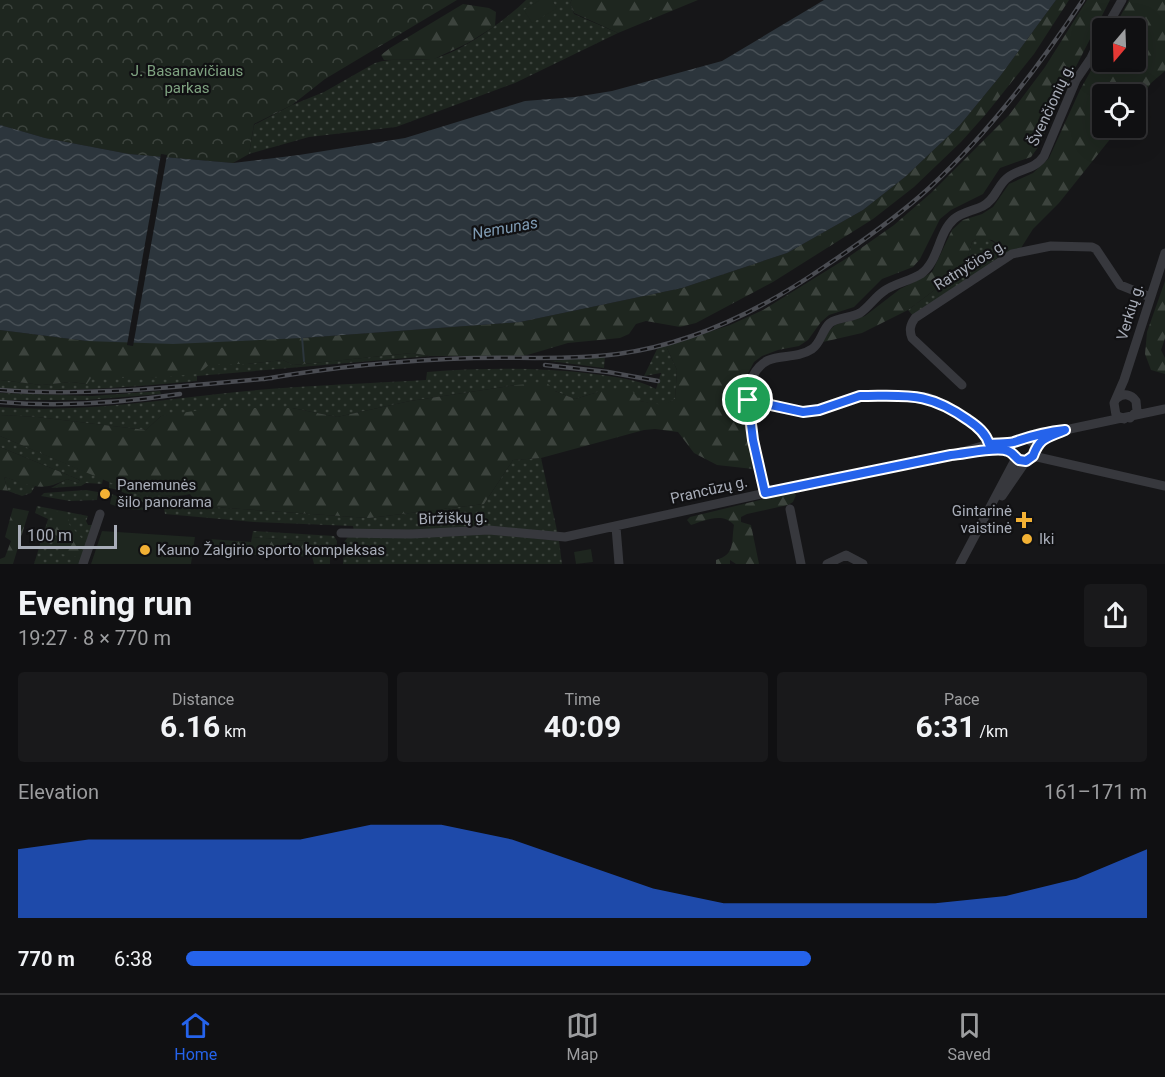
<!DOCTYPE html>
<html lang="en">
<head>
<meta charset="utf-8">
<style>
  body { margin:0; font-family:Roboto,sans-serif; background:#19191b; color:#f1f3f6; height:100vh; display:flex; flex-direction:column; font-size:22px; white-space:nowrap }
  * { box-sizing:border-box; margin:0 }
  p { font-size:20px; color:#9c9d9f }
  .icon { flex:none; width:33px; height:33px; fill:none; stroke:currentColor; stroke-width:2; stroke-linecap:round; stroke-linejoin:round }
  .map { position:relative; height:564px; overflow:hidden }
  .side { display:flex; flex-direction:column; background:#101012; flex:1 }
  .side>* { flex:none }
  .needle { width:39px; rotate:199deg }
  .buttons { position:absolute; left:1092px; top:18px; display:grid; gap:12px }
  .buttons a { display:grid; place-items:center; width:54px; height:54px; border-radius:6px; background:#101012; box-shadow:0 6px 24px #0002,0 0 0 2px #303032; font-size:30px }
  .scale { position:absolute; left:18px; bottom:15px; width:99px; box-sizing:border-box; padding-left:6px; border:3px solid #a8adb8; border-top:0; font-size:16px; line-height:21px; white-space:nowrap; color:#a8adb8; -webkit-text-stroke:4px #111113; paint-order:stroke }
  .pin { position:absolute; display:grid; place-items:center; width:51px; height:51px; color:#fff; margin:-26px; border:3px solid #fff; border-radius:50%; box-shadow:0 2px 6px #0007 }
  .round { display:grid; place-items:center; flex:none; width:63px; height:63px; border-radius:6px; background:#19191b }
  .summary { display:flex; align-items:center; justify-content:space-between; height:102px; padding:0 18px }
  h1 { font-size:33px; font-weight:700; line-height:45px }
  .metrics { display:grid; grid-template-columns:repeat(3,1fr); gap:9px; height:102px; padding:6px 18px }
  .metrics div { display:grid; align-content:center; border-radius:6px; background:#19191b; text-align:center }
  .metrics b { font-size:30px; font-weight:700 }
  .metrics small { font-size:16px; font-weight:400 }
  .metrics p { font-size:16px }
  .chart { height:168px; padding:12px 18px }
  .chart p { display:flex; justify-content:space-between }
  .chart svg { width:100%; height:108px; margin-top:6px; fill:#2563eb; opacity:.7 }
  ul { padding:0 18px; list-style:none; font-size:20px }
  li { display:grid; grid-template-columns:96px 72px 1fr; align-items:center; height:45px }
  li i { height:15px; border-radius:8px; background:#2563eb }
  .menu { display:flex; justify-content:space-around; align-items:center; height:84px; border-top:2px solid #303032; background:#101012; font-size:16px; color:#9c9d9f }
  .menu a { display:grid; justify-items:center; gap:3px }
  .menu .on { color:#2563eb }
  .map>svg:first-child { display:block }
</style>
</head>
<body>
<div class="map">
<svg width="1165" height="564" viewBox="0 0 1165 564">
  <defs>
    <pattern id="grass-dots" width="8" height="8" patternUnits="userSpaceOnUse" patternTransform="scale(1.5)"><rect width="8" height="8" fill="#1e261f"/><path d="M2 2h.1M6 6h.1" fill="none" stroke="#3c433d" stroke-width="1.8" stroke-linecap="round"/></pattern>
    <pattern id="forest-firs" width="22" height="20" patternUnits="userSpaceOnUse" patternTransform="scale(1.5)"><rect width="22" height="20" fill="#1e261f"/><path d="M5 1l3.5 6h-7zM16 11l3.5 6h-7z" fill="#3c433d"/></pattern>
    <pattern id="park-crowns" width="20" height="18" patternUnits="userSpaceOnUse" patternTransform="scale(1.5)"><rect width="20" height="18" fill="#1e261f"/><path d="M2 6a3 3 0 1 1 6 0M12 15a3 3 0 1 1 6 0" fill="none" stroke="#3c433d"/></pattern>
    <pattern id="water-waves" width="16" height="10" patternUnits="userSpaceOnUse" patternTransform="scale(1.5)"><rect width="16" height="10" fill="#2c353c"/><path d="M0 5q4-4 8 0t8 0" fill="none" stroke="#485056"/></pattern>
  </defs>
  <rect width="100%" height="100%" fill="#161618"/>
  <path fill="url(#grass-dots)" d="M526,0H572L570,3L574,14L618,33L515,83L396,127L309,137L249,154L254,125L292,105L324,92L375,63C393,57 412,61 431,59C458,55 507,19 526,0Z
    M986,238L1004,248L1015,250L1000,256L914,317L908,310L965,267L972,242L976,239Z
    M666,346L677,370L675,399L663,406L598,392L575,399L555,391L516,385L410,401L337,417L292,408L161,416L146,430L37,417L0,415V407C73,413 145,402 218,394C287,386 357,384 426,380L427,372C483,368 538,367 594,374C616,377 637,379 656,389L661,373L644,376L658,347Z
    M412,353L430,356L197,376V381C131,387 66,393 0,388V380L42,385L71,382L86,384L91,378H150L204,367L210,364H247L283,360L293,365Z
    M605,357L604,368L549,361Z
    M160,391L161,394L86,400H0V393L92,396Z
    M0,436L103,479L102,484L86,483L81,486L51,488L67,479L78,483L80,480L0,447Z
    M541,458L558,535L426,530L354,531L353,526L254,522L165,514L164,508C143,508 130,491 109,488V481L142,496L155,495L176,497L178,508L196,502L199,506L369,518L484,504L513,460Z
    M4,477L35,486L31,493L22,496L8,491Z
    M86,490L98,492L97,500L70,501L41,496L44,493Z
    M112,494L143,508V510L125,509L110,504Z
    M37,506L88,516L86,521L88,525H92L80,564H34L48,519L35,513Z
    M253,531L334,536L337,541L336,554L330,555V564H314L308,541L252,537Z
    M484,533L559,541L562,564H343L344,542L348,537Z"/>
  <path fill="url(#forest-firs)" d="M572,0H698L618,33L574,13L570,3Z
    M1056,0H1069L1034,54L986,114L961,142L914,187L873,219L773,282L696,323L680,327L646,321L636,324L629,334L620,338L568,343L524,356H430L412,353L293,365L283,360L247,364H210L198,374L150,378H91L87,384L71,382L42,385L0,380V330L87,341L302,338L520,322L682,288L787,253L863,210L905,177L960,125L1001,75Z
    M1087,0H1110L1063,92L1039,146L1031,157L1000,168L983,194L951,210L940,219L920,259L913,267L882,279L854,307L829,315L821,322L808,340L799,346L778,350L762,356L754,362L745,379L743,404L753,469L717,465L694,453L678,432L655,429L644,430L541,458L513,460L484,504L369,518L199,506L190,494C174,498 158,494 142,496L0,436V415L37,417L146,430L161,416L214,408H292L337,417L410,401L516,385L547,383L555,391L575,399L598,392L630,388L640,401L663,405L675,399L677,370L666,346L730,325L763,310L847,258L894,225L931,193L1009,115L1045,67Z
    M1129,0H1165V71L1151,83L1136,106V94H1102V128H1119L1059,203L1033,229L1021,248L1015,250L1004,248L992,240L976,239L972,242L965,267L908,310L862,333L823,342L829,331L835,325L865,316L900,289L924,277L932,272L952,230L963,220L982,214L993,207L1009,184L1033,173L1049,158L1080,90L1102,51V62H1136V28H1114Z
    M463,4L489,8L496,12L495,26L468,43L434,59L384,60L381,55L390,48Z
    M1165,281V338L1161,350L1165,358V374L1151,370L1145,354L1147,332Z
    M0,447L80,480L78,483L67,479C41,493 31,485 4,477L8,491L0,490Z
    M793,492L796,495L793,502L788,505L747,514L741,517V522L751,525L759,564H736L730,560V564H716V560C736,554 731,542 734,525C723,512 705,520 691,525L687,520L690,517Z
    M13,508L29,511L13,564H0V559L5,557L11,541L5,537Z
    M52,510L69,515V524L85,542L79,557L61,554L54,531Z
    M252,537L308,541L312,557L265,554L254,555L250,550L230,551L207,544L209,539L251,542Z"/>
  <path fill="url(#park-crowns)" d="M0,0H457L325,79L292,105L254,124L249,154L233,163L129,154L45,138L0,125Z"/>
  <path fill="#1e261f" d="M540,0H552L557,8L532,23L524,10Z
    M102,531L195,537L191,564H91Z
    M591,549L593,562L576,564L574,552Z"/>
  <path fill="url(#water-waves)" d="M824,0H1056L1001,75L960,125L905,177L863,210L787,253L682,288L520,322L302,338L173,344L87,341L0,330V125L45,138L129,154L233,163L299,155L405,138L525,101L575,97L612,91L722,61Z"/>
  <path fill="#161618" d="M161,154L167,155L133,346L127,345Z"/>
  <g fill="none" stroke-linecap="round" stroke-linejoin="round">
    <path stroke="#2c353c" stroke-width="2" d="M302,337L304,361"/>
    <path stroke="#37383d" stroke-width="9" d="M1106,28L1122,0
      M962,385L912,338C909,330 910,325 915,318L1012,254L1051,246L1092,247L1096,249L1120,285L1150,297
      M1117,398C1124,393 1131,394 1136,401L1137,411L1130,418
      M748,400L803,412L819,410L860,396L927,397L941,403L978,428L988,439L990,448
      M1124,419L1116,415L1114,403L1124,380L1165,253
      M1035,447L1044,439L1057,434
      M992,450L1002,449L1012,452
      M1033,456L1165,486
      M766,493C757,460 738,408 753,376C767,348 791,363 812,349C821,343 822,330 830,323C838,317 851,318 860,313C869,307 875,297 884,291C895,283 910,281 921,274C939,261 938,233 954,219C962,212 973,211 983,206C995,200 997,187 1006,179C1018,168 1034,171 1044,156L1076,80L1091,58L1102,35
      M1002,496L1026,461L1035,453L1034,443L1024,438
      M790,509L801,564
      M616,527L619,564
      M341,533L411,534L489,530L565,537L766,493L951,455L989,444L1014,442L1020,438L1041,432L1065,430L1165,409
      M83,564L100,514
      M827,564L846,555L863,564
      M960,564L1016,458"/>
    <defs>
      <path id="rail" d="M545,365L608,372L658,381
        M264,379C333,367 404,360 474,358C522,357 570,360 618,354C693,344 763,309 824,267C860,243 896,218 928,189C988,134 1038,68 1083,0
        M0,390C91,397 182,386 272,378
        M0,402C60,407 121,403 180,394"/>
    </defs>
    <use href="#rail" stroke="#4a4c52" stroke-width="4.5"/>
    <use href="#rail" stroke="#111113" stroke-width="2" stroke-dasharray="7" stroke-linecap="butt"/>
  </g>
  <g fill="none" stroke-linecap="round" stroke-linejoin="round">
    <defs>
      <path id="route" d="M860,396C907,396 927,391 968,420C977,426 986,433 989,444C997,443 1007,444 1014,442C1031,436 1046,432 1065,430C1047,438 1040,437 1033,456L1026,461L1019,460C1015,457 1013,453 1008,451C997,446 965,454 951,455L765,493L753,440L748,400L803,412L819,410Z"/>
    </defs>
    <use href="#route" stroke="#fff" stroke-width="12"/>
    <use href="#route" stroke="#2563eb" stroke-width="8"/>
  </g>
  <g fill="#f2b134" stroke="#111113" stroke-width="2">
    <circle cx="105" cy="494" r="6"/>
    <path d="M1021 511h6v6h6v6h-6v6h-6v-6h-6v-6h6z"/>
    <circle cx="1027" cy="539" r="6"/>
    <circle cx="145" cy="550" r="6"/>
  </g>
  <g text-anchor="middle" dominant-baseline="central" stroke-width="4.5" stroke-linejoin="round" paint-order="stroke">
    <g font-size="15" fill="#7fa381" stroke="#111113">
      <text x="187" y="71">J. Basanavičiaus<tspan x="187" dy="17">parkas</tspan></text>
    </g>
    <g font-size="15" fill="#a8adb8" stroke="#111113">
      <text transform="translate(1051 105) rotate(-65)">Švenčionių g.</text>
      <text transform="translate(970 265) rotate(-32)">Ratnyčios g.</text>
      <text transform="translate(1130 312) rotate(-73)">Verkių g.</text>
      <text transform="translate(709 490) rotate(-13)">Prancūzų g.</text>
      <text transform="translate(453 518) rotate(-2)">Biržiškų g.</text>
    </g>
    <g font-size="15" fill="#a8adb8" stroke="#111113" text-anchor="start">
      <text x="117" y="485">Panemunės<tspan x="117" dy="17">šilo panorama</tspan></text>
      <text x="1012" y="511" text-anchor="end">Gintarinė<tspan x="1012" dy="17">vaistinė</tspan></text>
      <text x="1039" y="539">Iki</text>
      <text x="157" y="550">Kauno Žalgirio sporto kompleksas</text>
    </g>
    <g font-size="16" font-style="italic" fill="#7f9bb3" stroke="#111113">
      <text transform="translate(505 228) rotate(-10)">Nemunas</text>
    </g>
  </g>
</svg>
<div class="buttons">
<a><svg class="needle" viewBox="-14 -14 28 28"><path d="M0-13l5 13h-10z" fill="#e53935"/><path d="M0 13l5-13h-10z" fill="#9c9d9f"/></svg></a>
<a><svg class="icon" aria-label="locate" viewBox="0 0 24 24"><circle cx="12" cy="12" r="6"/><path d="M12 2v4M12 18v4M2 12h4M18 12h4"/></svg></a>
</div>
<div class="scale">100 m</div>
<div class="pin" style="left:748px;top:400px;background:#1e9e55"><svg class="icon" aria-label="arrive" viewBox="0 0 24 24"><path d="M6 21V4h12l-3 4 3 4H6"/></svg></div>
</div>
<section class="side">
<div class="summary"><div><h1>Evening run</h1><p>19:27 · 8 × 770 m</p></div><a class="round"><svg class="icon" aria-label="share" viewBox="0 0 24 24"><path d="M12 15V3M7 8l5-5 5 5M5 13v7h14v-7"/></svg></a></div>
<div class="metrics">
<div><p>Distance</p><b>6.16<small> km</small></b></div>
<div><p>Time</p><b>40:09</b></div>
<div><p>Pace</p><b>6:31<small> /km</small></b></div>
</div>
<div class="chart"><p><span>Elevation</span>161–171 m</p>
<svg viewBox="0 0 160 44" preserveAspectRatio="none"><path d="M0 44V16L10 12L20 12L30 12L40 12L50 6L60 6L70 12L80 22L90 32L100 38L110 38L120 38L130 38L140 35L150 28L160 16V44z"/></svg>
</div>
<ul>
<li><b>770 m</b>6:38<i style="width:65%"></i></li>
</ul>
</section>
<nav class="menu">
<a class="on"><svg class="icon" aria-label="home" viewBox="0 0 24 24"><path d="M3 11l9-7 9 7M6 9v11h12V9"/></svg>Home</a>
<a><svg class="icon" aria-label="map" viewBox="0 0 24 24"><path d="M3 6l6-2 6 2 6-2v14l-6 2-6-2-6 2zM9 4v14M15 6v14"/></svg>Map</a>
<a><svg class="icon" aria-label="saved" viewBox="0 0 24 24"><path d="M7 4h10v16l-5-4-5 4z"/></svg>Saved</a>
</nav>
</body>
</html>
